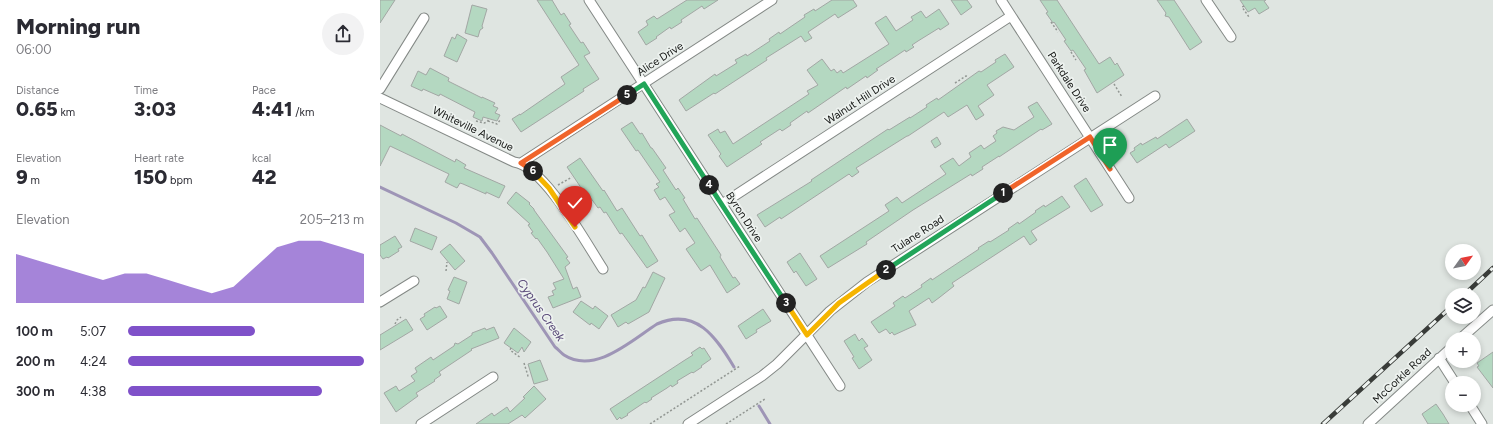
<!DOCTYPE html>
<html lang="en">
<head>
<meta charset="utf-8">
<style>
  body { margin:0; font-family:Figtree,sans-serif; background:#f2f2f3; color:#2b2b33; height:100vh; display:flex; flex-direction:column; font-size:15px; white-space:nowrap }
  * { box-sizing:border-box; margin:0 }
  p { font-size:13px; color:#7c7c81 }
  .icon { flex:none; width:22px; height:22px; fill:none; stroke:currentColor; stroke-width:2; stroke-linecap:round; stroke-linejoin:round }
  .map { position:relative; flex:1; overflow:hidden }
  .details { display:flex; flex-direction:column; background:#fff; width:380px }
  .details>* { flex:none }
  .needle { width:26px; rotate:57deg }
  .controls { position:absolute; left:1065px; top:244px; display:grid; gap:8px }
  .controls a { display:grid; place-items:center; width:36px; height:36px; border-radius:50%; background:#fff; box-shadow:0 2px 6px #0003; font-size:20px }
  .pin { position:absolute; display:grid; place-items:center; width:34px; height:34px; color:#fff; margin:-41px -17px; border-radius:50% 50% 50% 0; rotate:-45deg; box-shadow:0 0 4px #0007 }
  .pin .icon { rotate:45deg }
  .km { position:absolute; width:20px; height:20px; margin:-10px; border-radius:50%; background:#222; color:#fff; font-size:11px; line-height:20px; text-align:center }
  .round { display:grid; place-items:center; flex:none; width:42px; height:42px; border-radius:21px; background:#f2f2f3 }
  .summary { display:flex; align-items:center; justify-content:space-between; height:68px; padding:0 16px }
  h1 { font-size:22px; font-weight:800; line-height:30px }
  .figures { display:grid; grid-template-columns:repeat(3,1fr); gap:6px; height:68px; padding:4px 16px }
  .figures div { display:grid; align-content:center }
  .figures b { font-size:20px; font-weight:800 }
  .figures small { font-size:11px; font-weight:400 }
  .figures p { font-size:11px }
  .chart { height:112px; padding:8px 16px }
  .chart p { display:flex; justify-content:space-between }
  .chart svg { width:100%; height:72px; margin-top:4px; fill:#7f51c9; opacity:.7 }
  ul { padding:0 16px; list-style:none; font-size:13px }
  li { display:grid; grid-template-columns:64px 48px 1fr; align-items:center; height:30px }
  li i { height:10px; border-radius:5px; background:#7f51c9 }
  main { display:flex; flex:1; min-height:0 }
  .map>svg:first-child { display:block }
</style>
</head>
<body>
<main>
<section class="details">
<div class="summary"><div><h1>Morning run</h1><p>06:00</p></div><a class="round"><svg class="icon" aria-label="share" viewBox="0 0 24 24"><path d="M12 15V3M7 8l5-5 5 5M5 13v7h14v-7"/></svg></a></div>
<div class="figures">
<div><p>Distance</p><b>0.65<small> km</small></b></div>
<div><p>Time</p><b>3:03</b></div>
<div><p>Pace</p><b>4:41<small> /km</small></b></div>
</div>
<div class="figures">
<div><p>Elevation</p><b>9<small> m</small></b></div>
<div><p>Heart rate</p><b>150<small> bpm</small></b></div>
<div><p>kcal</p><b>42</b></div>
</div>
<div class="chart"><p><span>Elevation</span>205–213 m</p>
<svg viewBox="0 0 160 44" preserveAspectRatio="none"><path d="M0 44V14L10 18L20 22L30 26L40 30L50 26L60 26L70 30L80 34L90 38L100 34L110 22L120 10L130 6L140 6L150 10L160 14V44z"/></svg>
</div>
<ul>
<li><b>100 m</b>5:07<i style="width:54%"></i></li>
<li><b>200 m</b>4:24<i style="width:100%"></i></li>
<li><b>300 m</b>4:38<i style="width:82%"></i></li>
</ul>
</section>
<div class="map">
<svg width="1113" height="424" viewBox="0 0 1113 424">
  <rect width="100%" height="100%" fill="#dfe5e1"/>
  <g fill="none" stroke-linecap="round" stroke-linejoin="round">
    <path stroke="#9e95b6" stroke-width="3" d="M0,187L76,223L100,237L112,253L175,347C178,349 181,353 184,355C215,375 252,340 277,324C316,307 336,337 354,367
      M379,406L390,424"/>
  </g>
  <path fill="#b4d8c1" stroke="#a2a7a4" d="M0,0H15L0,23Z
    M157,0H172L181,15L184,13L191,24L189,25L201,43L203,42L210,53L204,56L219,79L203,89L204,91L141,132L132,119L140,114V115L185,84L181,77L199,65Z
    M307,0H338L324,9L322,6L301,20L302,22L291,29L290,27L276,37L277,38L266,45L258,32L268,25L266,21L274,16L277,19Z
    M452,0H473L477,6L458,18L455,14L428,32L432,38L425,42L421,36L386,58L387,60L335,94L334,93L306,111L299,100L335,74L336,76L357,63L355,60L366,54L367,56L390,41L389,39L399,32L400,34L425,17L424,15L434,9L435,11Z
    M571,0H587L592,7L581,15Z
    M660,0H677L719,64L730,57L735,65L737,63L744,75L717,93L704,70L706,69L693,50L691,51L684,41L686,40L674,22L673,23L666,13L668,12Z
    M777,0H794L822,42L810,50L789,17L785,16L786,13Z
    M860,0H886L884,1L889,8L879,14L875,8L868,12Z
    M92,5L107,9L102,26L103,28L100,30L98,37L85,33Z
    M559,9L569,24L560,30L559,28L538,41L532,45L534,47L526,52L525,50L516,56L496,69L498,70L487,78L486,76L467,89L466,87L428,113L427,111L410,123L411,125L402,131L400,129L380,142L382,144L347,167L339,156L341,154L328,135L338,129L340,133L345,131L353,144L429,94L427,91L438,85L427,70L442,59L451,71L454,69L457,73L461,70L463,73L509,44L495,23L506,16L516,31L533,20L531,17L541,11L546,18Z
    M77,34L87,40L77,62L64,56L72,37L75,39Z
    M625,54L634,67L607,85L614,95L598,106L604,115L596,120L587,105L568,117L564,112L528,136H527L476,168L479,172L472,177L469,174L401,219L400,217L385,227L377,215L432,181L431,180L508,129L509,130L530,117V118L547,107L546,105L557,98L558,100L599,71L601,72L616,62L615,60Z
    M50,68L69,78L68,81L102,98V97L115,103L113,106L118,108L115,113L120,115L117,121L103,117L102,121L93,117L95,112L60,94L59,96L43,89L42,91L31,86L38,71L46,75Z
    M657,102L672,124L662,130L661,129L619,157V156L602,167L603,169L592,176L591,174L533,210L486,242L487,244L448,268L440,256L509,211L505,205L517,197L522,203L566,174L560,166L573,158L579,166L591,157L589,153L601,145L604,149L616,141L613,136L617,133L616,131L623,127L634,130L654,117L648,107Z
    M807,119L815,131L789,148L786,144L757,163L750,153L755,150L754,148L761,143L762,145L776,137L777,139Z
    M252,122L260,134L262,133L271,148H272L286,168L283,170L296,190L298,188L305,198L303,199L315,219L317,218L341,255L340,257L353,278L355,277L360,284L347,293L330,265L321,271L306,249L315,243L305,228L300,232L289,215L295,212L285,197L280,200L274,190L279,187L276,184L280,182L258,150L256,151L241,129Z
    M0,125L21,136L22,134L75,162L76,159L86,165L84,168L125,186L119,198L106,192V194L83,184L80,183L77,188L65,182L69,174L10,146L0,166Z
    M557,137L561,144L555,148L551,141Z
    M200,158L223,191L224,190L237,211L242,208L260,236L262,235L278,261L267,268L242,233L240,234L226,212L224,213L220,207L218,208L210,197L208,198L187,167Z
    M706,178L723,205L711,212L694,186Z
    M136,192L150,203L149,204L154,209V210L188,257L186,258L190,263L185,267L193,289L197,287L201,297L173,308L168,297L174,295L172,291L176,289L173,283L184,279L167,252L157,238L156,239L151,233L153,232L148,225L150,224L127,203Z
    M682,196L690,207L651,231L657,240L650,245L644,236L572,283L574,286L560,297L552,303L549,298L529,311L536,325L514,335L512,332L510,334L506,329L499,333L491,322L515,306L513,303L523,296L525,298L542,287L541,285L551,278L552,280L599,249L598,248L609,241L610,242L629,230L628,229L638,222L639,224L656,212L655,211L664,205L665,207Z
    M35,228L57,237L52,250L30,241Z
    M15,236L22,247L18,249L19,251L8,258L7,257L3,259L0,255V245Z
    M70,244L85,261L75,270L60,252Z
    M420,253L437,279L426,286L416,271L414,273L407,262Z
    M273,272L285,278L269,312L248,324L246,322L238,327L231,315L256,300L263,287L265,288Z
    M74,277L87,282L79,304L67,299L70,291L68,290Z
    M201,301L213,309L215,306L228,316L219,329L211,323L210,325L193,312Z
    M60,306L67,317L47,330L40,319L45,316L44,314L55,307L56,308Z
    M383,309L391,321L376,330L377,332L366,339L358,326Z
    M26,319L33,330L0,350V335Z
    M114,327L119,338L91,349L92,350L59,372L61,375L54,380L55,381L36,393L38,396L16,412L4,393L16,386L19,391L35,381L31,376L37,372L35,368L51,357L53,360L74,346L75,343L78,344L92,335V333L105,328L106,330Z
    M134,328L151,342L144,352L142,347L138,353L124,343Z
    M475,334L479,341L482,338L488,346L484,348L492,360L479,369L472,358L474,357L464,341Z
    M320,347L322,349L324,348L331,359L321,366L322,367L313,373L312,372L297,381L298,383L292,387L291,385L287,388L271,398L272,399L266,403L265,402L247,414L248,415L241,419L240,417L237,420L230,409L305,360L313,355L311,353Z
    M1113,352V388L1097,367L1099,366L1097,363Z
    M160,360L168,380L154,384L148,364Z
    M154,386L166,399L145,418L142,415L128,424H96L112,413L114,416L127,407L130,412L145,398L143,397Z
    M1056,404L1063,414L1069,424H1048L1042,414Z"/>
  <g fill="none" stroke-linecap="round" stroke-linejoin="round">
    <defs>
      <path id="street" d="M209,0L460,386
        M621,0L749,198
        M826,0L851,37
        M0,89L44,18
        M0,98L134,162C164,166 206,243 223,269
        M141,163L392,0
        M342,204L631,16
        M0,302L34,281
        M1080,339L1113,310
        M1059,358L1075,383
        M1090,405L1102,424
        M41,424L113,377
        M308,424L382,376L397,364L450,311L487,282L775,96
        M988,424L1072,347"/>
    </defs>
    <use href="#street" stroke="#848986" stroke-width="11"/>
    <path stroke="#929793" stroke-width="1.5" stroke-dasharray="2 2" stroke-linecap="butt" d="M864,6L862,7L869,17
      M671,22L678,32
      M691,52L696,60
      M575,83L586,76L588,77
      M734,84L742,97
      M96,121L104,123L107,122L109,119
      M108,121L117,124L121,119
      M178,185L192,177
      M66,271L67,262
      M15,324L17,320L21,317
      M131,348L130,350L141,358
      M144,363L148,376H150
      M270,424L360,366
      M346,424L385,399"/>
    <use href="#street" stroke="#fff" stroke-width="9"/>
    <defs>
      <path id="rail" d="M1084,295L1113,268
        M943,424L1072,306"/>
    </defs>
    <use href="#rail" stroke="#393c39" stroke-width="4.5"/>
    <use href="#rail" stroke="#edf2ef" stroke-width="3" stroke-dasharray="9" stroke-linecap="butt"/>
  </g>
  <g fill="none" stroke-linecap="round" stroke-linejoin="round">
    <defs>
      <path id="split-1" d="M623,193L710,137L730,169"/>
      <path id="split-2" d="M506,270L623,193"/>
      <path id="split-3" d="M406,303L427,335L459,303L506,270"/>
      <path id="split-4" d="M329,185L406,303"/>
      <path id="split-5" d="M247,95L264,84L329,185"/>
      <path id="split-6" d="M153,171L141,163L247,95"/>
      <path id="split-7" d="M153,171L169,188L195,227"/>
    </defs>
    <use href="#split-1" stroke="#fff" stroke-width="8"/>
    <use href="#split-2" stroke="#fff" stroke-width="8"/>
    <use href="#split-3" stroke="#fff" stroke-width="8"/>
    <use href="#split-4" stroke="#fff" stroke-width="8"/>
    <use href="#split-5" stroke="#fff" stroke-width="8"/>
    <use href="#split-6" stroke="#fff" stroke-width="8"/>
    <use href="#split-7" stroke="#fff" stroke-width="8"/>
    <use href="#split-1" stroke="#f0652b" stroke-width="5"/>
    <use href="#split-2" stroke="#22a559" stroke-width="5"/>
    <use href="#split-3" stroke="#f5b400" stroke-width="5"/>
    <use href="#split-4" stroke="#22a559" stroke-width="5"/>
    <use href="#split-5" stroke="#22a559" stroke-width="5"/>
    <use href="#split-6" stroke="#f0652b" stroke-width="5"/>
    <use href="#split-7" stroke="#f5b400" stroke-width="5"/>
  </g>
  <g text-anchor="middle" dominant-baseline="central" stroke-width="3.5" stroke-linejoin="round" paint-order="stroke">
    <g font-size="11" fill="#141614" stroke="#edf2ef">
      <text transform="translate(280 59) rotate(-33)">Alice Drive</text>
      <text transform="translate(689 82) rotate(57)">Parkdale Drive</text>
      <text transform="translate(480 100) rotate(-33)">Walnut Hill Drive</text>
      <text transform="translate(93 129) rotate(26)">Whiteville Avenue</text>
      <text transform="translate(364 217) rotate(57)">Byron Drive</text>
      <text transform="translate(538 234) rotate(-33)">Tulane Road</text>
      <text transform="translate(1022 376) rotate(-43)">McCorkle Road</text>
    </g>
    <g font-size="12" font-style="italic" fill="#574777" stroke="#edf2ef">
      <text transform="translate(161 310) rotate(55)">Cyprus Creek</text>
    </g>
  </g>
</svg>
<div class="controls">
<a><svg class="needle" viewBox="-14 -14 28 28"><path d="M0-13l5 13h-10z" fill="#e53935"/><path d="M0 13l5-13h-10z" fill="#7c7c81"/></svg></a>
<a><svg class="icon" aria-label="layers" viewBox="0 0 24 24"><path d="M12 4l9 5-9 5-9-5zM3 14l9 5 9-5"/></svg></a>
<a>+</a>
<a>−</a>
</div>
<div class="pin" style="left:730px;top:169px;background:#1e9e55"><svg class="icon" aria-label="arrive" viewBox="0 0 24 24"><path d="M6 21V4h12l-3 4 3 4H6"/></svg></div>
<div class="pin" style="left:195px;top:227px;background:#d93025"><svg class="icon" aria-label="check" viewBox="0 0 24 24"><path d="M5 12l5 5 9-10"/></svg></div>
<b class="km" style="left:623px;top:193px">1</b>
<b class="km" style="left:506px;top:270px">2</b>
<b class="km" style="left:406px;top:303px">3</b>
<b class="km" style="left:329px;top:185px">4</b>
<b class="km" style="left:247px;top:95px">5</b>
<b class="km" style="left:153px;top:171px">6</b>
</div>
</main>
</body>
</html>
